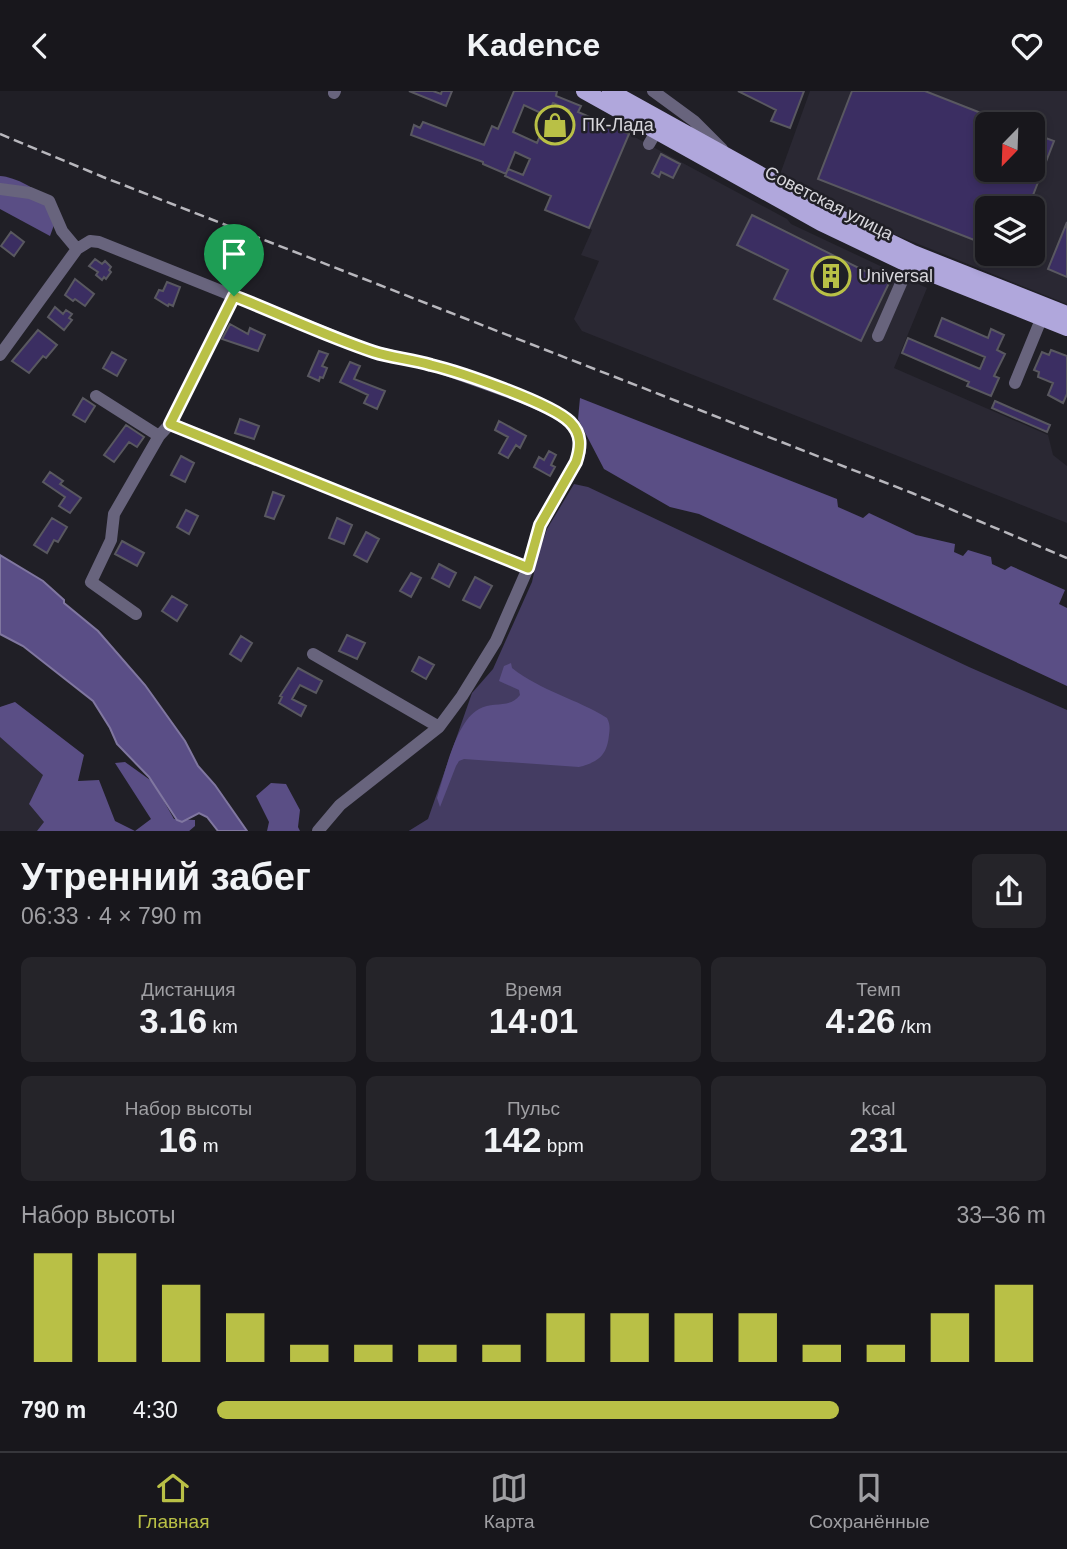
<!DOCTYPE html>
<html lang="ru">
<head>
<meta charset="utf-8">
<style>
  body { margin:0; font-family:Arial,sans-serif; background:#252429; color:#f1f3f6; height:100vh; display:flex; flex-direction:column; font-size:26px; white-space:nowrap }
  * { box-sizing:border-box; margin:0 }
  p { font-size:23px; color:#9f9fa3 }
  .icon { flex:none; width:38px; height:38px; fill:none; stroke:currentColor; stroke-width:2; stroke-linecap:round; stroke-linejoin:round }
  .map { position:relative; height:740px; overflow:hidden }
  .details { display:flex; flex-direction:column; background:#18171c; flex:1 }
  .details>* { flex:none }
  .needle { width:46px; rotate:203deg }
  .tools { position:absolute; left:975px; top:21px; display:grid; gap:14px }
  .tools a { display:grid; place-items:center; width:70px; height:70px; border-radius:10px; background:#18171c; box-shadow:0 4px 10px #0003,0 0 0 2px #36363b; font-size:35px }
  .pin { position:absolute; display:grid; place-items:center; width:60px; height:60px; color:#fff; margin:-72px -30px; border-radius:50% 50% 50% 0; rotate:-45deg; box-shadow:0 0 7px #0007 }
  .pin .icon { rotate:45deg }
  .round { display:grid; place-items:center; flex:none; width:74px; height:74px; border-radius:10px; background:#252429 }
  .head { display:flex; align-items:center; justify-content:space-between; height:119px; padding:0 21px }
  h1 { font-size:38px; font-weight:700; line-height:52px }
  .figures { display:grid; grid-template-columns:repeat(3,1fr); gap:10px; height:119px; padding:7px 21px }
  .figures div { display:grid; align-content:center; border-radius:10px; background:#252429; text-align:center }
  .figures b { font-size:35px; font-weight:700 }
  .figures small { font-size:19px; font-weight:400 }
  .figures p { font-size:19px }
  .chart { height:196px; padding:14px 21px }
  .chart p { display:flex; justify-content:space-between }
  .chart svg { width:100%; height:126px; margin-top:7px; stroke:#b9c046; stroke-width:6 }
  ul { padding:0 21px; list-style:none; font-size:23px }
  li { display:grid; grid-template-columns:112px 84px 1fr; align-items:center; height:52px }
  li i { height:18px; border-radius:9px; background:#b9c046 }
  header { display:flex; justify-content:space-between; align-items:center; height:91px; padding:0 21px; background:#18171c; font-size:32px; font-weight:700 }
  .tab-bar { display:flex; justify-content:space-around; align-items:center; height:98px; border-top:2px solid #36363b; background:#18171c; font-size:19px; color:#9f9fa3 }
  .tab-bar a { display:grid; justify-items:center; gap:4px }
  .tab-bar .on { color:#b9c046 }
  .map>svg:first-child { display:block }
</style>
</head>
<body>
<header><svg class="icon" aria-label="back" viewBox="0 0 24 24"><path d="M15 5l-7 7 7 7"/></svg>Kadence<svg class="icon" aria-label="heart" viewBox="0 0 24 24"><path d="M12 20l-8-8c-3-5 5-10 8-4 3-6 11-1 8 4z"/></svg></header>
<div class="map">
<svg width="1067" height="741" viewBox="0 0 1067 741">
  <rect width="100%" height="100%" fill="#201f26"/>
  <path fill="#2a2833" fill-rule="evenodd" d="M810,0H1067V213L834,119L778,89ZM987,33H1032V79H987ZM987,117H1032V163H987Z
    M629,43L787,128L791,133L927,197L894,277L1048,344L1053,364L1067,375V432L582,240L574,228L599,170L581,164L592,139L589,137Z
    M0,620L117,740H0Z"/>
  <path fill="#443c62" d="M574,393L588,396L969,576L1067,619V740L407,741L428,728L472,602L493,578L532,491L538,464L547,438Z"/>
  <path fill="#5a4e85" d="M0,85C15,86 40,98 47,112C50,119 52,127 54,134L50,145L0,118Z
    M580,307L837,408L838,416L863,427L869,422L916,444L955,453L954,461L963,465L968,459L991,466L992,473L1005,479L1011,475L1065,499L1059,513L1067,517V595L699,423L670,416L604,378L578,328Z
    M511,572L512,577C541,600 577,608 607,627C610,633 610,637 609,644C607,665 598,671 579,676L464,668L459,670L456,675L440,716L437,707C445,682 456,630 479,618C493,610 510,618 520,604L519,599L499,590L504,575Z
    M15,611L84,664L78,690L99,689L115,730L135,740L151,728L115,672L125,671L153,691L174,728L195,729V735L188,741L37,740L44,731L29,713L43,684L0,646V616Z
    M271,692L286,693L300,719L298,736L300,740H267L269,731L256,705Z"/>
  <path fill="#5a4e86" stroke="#8077a0" stroke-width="2" d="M0,464L43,490L64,509V512L98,540L145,594L185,650L198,675L215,694L247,740H218L207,726L199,722L182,731L177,729L149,686L117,653L110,637L93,610L23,555L0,543Z"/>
  <path fill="#3b2e62" stroke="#595860" stroke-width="2" fill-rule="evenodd" d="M409,0H433L441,3L442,0H452L446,15Z
    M514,0H557L556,5L581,15L578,21L629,43L589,137L545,119L551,105L505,85L508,78L506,83L483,73V71L411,44L414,34L420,37L423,31L484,54L492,35L498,38ZM553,12L569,19L555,43L543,38L537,52L513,41L524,14L547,25ZM515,61L530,68L523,84L508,78Z
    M738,0H804L790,37L771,30L776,19Z
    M852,0H925L1009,33H987V79H1032V42L1054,50L1028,117H987V154L818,88Z
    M661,63L680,73L673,87L661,81L659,86L652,82Z
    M752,124L889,192L861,250L774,208L788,179L737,154Z
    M1067,131V186L1048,178Z
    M11,141L24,151L14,165L1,155Z
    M95,168L102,173L105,170L111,176L109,179L111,181L106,188L104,186L102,189L96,184L98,181L89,175Z
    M75,188L94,203L85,215L75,208L73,210L65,204Z
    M167,191L180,196L173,215L169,213L168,215L155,207L159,199L163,200Z
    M55,216L63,223L66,219L72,223L69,227L72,229L64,239L48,226Z
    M942,227L988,247L991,238L1004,244L997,259L1005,263L994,285L999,287L991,305L967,295L969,291L902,262L908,247L980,278L985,266L935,245Z
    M230,233L248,243L250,237L265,244L258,260L222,248Z
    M38,239L57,254L46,267L43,265L29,282L12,270Z
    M1051,259L1067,265V303L1063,312L1048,304L1053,292L1038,286L1039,281L1034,279L1042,261L1049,264Z
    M319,260L328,263L322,275L327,277L323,287L320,286L319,290L308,285Z
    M112,261L126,269L117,285L103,277Z
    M350,271L360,275L354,288L385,300L377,318L364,312L368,304L340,291Z
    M83,307L95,315L85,331L73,324Z
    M995,310L1050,334L1047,341L992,317Z
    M240,328L259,335L254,348L235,342Z
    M499,330L526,345L520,357L516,354L508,367L499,362L508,346L495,339Z
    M126,334L144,346L137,356L129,351L114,371L104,364Z
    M549,360L556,364L551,374L555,376L550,385L534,376L539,366L544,369Z
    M181,365L194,372L185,391L171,384Z
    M50,381L63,390L60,393L81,407L70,422L59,415L65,406L43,391Z
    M273,401L284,405L274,428L265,425Z
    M186,419L198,425L189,443L177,436Z
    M52,427L67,436L58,451L54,449L47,462L34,454Z
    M337,427L352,434L344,453L329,447Z
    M366,441L379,448L367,471L354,464Z
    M122,450L144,462L137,475L115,463Z
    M439,473L456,482L449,496L432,487Z
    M411,482L421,487L411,506L400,500Z
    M475,486L492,495L480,517L463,509Z
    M172,505L187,514L177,530L162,520Z
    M347,544L365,552L357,568L339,560Z
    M241,545L252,552L241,570L230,563Z
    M419,566L434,574L426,588L412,580Z
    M298,577L322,590L316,602L300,594L292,608L306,615L301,625L279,612L282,606L280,605Z"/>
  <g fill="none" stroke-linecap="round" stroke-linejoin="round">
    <path stroke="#68647d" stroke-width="12" d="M653,0L694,30L722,58
      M334,2L335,0
      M649,53L656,41
      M0,98L30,102L49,110L62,140L77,158
      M234,205L170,333L528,477
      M878,245L909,174
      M0,264L77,158L90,150L99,151L371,260L433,274L522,306L558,322L570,332L578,342L580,360L576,371L540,434L528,477L496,550L462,605L439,636L340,714L318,740
      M1015,292L1042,226
      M96,305L159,345
      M136,523L91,491L111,449L114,423L159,345L170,333
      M313,563L439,636"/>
    <path stroke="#b0a7dc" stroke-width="16" d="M584,0L821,132L909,174L1067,237
      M610,0L828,121L913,162L1067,223"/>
    <path stroke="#b8b7bd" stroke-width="2.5" stroke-dasharray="10 5" stroke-linecap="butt" d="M0,43L103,86L912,402L1067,467"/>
  </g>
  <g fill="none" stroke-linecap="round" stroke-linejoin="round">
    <defs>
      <path id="route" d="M234,205C280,223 326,245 374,261C392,267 412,268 431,274C460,281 551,312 570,331C582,343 581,356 576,371L540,434L528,477L170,333Z"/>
    </defs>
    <use href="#route" stroke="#fff" stroke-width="14"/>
    <use href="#route" stroke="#b9c046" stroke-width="9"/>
  </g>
  <defs>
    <symbol id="shop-ring" viewBox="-11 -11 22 22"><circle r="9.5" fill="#201f26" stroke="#b9c046" stroke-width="1.5"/><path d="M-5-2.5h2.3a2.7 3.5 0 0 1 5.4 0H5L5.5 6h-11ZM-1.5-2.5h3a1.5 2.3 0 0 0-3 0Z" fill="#b9c046"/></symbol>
    <symbol id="building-ring" viewBox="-11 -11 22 22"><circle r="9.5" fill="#201f26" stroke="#b9c046" stroke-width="1.5"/><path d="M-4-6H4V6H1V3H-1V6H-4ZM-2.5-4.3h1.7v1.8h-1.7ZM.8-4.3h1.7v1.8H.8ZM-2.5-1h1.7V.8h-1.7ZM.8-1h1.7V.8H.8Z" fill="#b9c046"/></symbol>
  </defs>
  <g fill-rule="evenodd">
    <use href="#shop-ring" x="533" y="12" width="44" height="44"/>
    <use href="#building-ring" x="809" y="163" width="44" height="44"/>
  </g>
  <g text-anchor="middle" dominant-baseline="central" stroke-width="5" stroke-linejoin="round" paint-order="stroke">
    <g font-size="18" fill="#d8d7dc" stroke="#201f26" text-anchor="start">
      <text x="582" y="34">ПК-Лада</text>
      <text x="858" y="185">Universal</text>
    </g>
    <g font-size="18" fill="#d8d7dc" stroke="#201f26">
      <text transform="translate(829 112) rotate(27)">Советская улица</text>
    </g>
  </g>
</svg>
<div class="tools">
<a><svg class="needle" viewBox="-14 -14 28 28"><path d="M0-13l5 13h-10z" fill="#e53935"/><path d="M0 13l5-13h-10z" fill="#9f9fa3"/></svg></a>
<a><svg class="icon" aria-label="layers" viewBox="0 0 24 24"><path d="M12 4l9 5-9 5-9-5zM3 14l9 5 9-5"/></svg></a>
</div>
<div class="pin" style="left:234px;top:205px;background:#1e9e55"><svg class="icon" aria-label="arrive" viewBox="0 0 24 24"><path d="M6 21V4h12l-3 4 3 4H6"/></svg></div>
</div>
<section class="details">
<div class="head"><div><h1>Утренний забег</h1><p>06:33 · 4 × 790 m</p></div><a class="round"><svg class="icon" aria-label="share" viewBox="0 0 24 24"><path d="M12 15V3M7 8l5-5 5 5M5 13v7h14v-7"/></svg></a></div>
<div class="figures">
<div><p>Дистанция</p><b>3.16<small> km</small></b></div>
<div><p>Время</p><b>14:01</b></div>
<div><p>Темп</p><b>4:26<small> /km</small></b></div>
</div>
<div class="figures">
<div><p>Набор высоты</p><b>16<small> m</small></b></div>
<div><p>Пульс</p><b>142<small> bpm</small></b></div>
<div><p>kcal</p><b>231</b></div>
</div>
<div class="chart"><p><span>Набор высоты</span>33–36 m</p>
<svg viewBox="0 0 160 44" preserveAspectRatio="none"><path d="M5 44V6M15 44V6M25 44V17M35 44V27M45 44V38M55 44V38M65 44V38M75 44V38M85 44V27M95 44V27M105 44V27M115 44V27M125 44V38M135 44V38M145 44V27M155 44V17"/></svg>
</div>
<ul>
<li><b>790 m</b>4:30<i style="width:75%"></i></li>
</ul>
</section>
<nav class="tab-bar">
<a class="on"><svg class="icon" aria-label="home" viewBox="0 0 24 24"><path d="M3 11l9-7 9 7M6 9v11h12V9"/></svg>Главная</a>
<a><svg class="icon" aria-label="map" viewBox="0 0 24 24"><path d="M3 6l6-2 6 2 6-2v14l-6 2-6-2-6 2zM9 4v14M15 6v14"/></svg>Карта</a>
<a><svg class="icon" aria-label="saved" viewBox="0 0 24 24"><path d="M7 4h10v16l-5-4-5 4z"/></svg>Сохранённые</a>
</nav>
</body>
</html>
